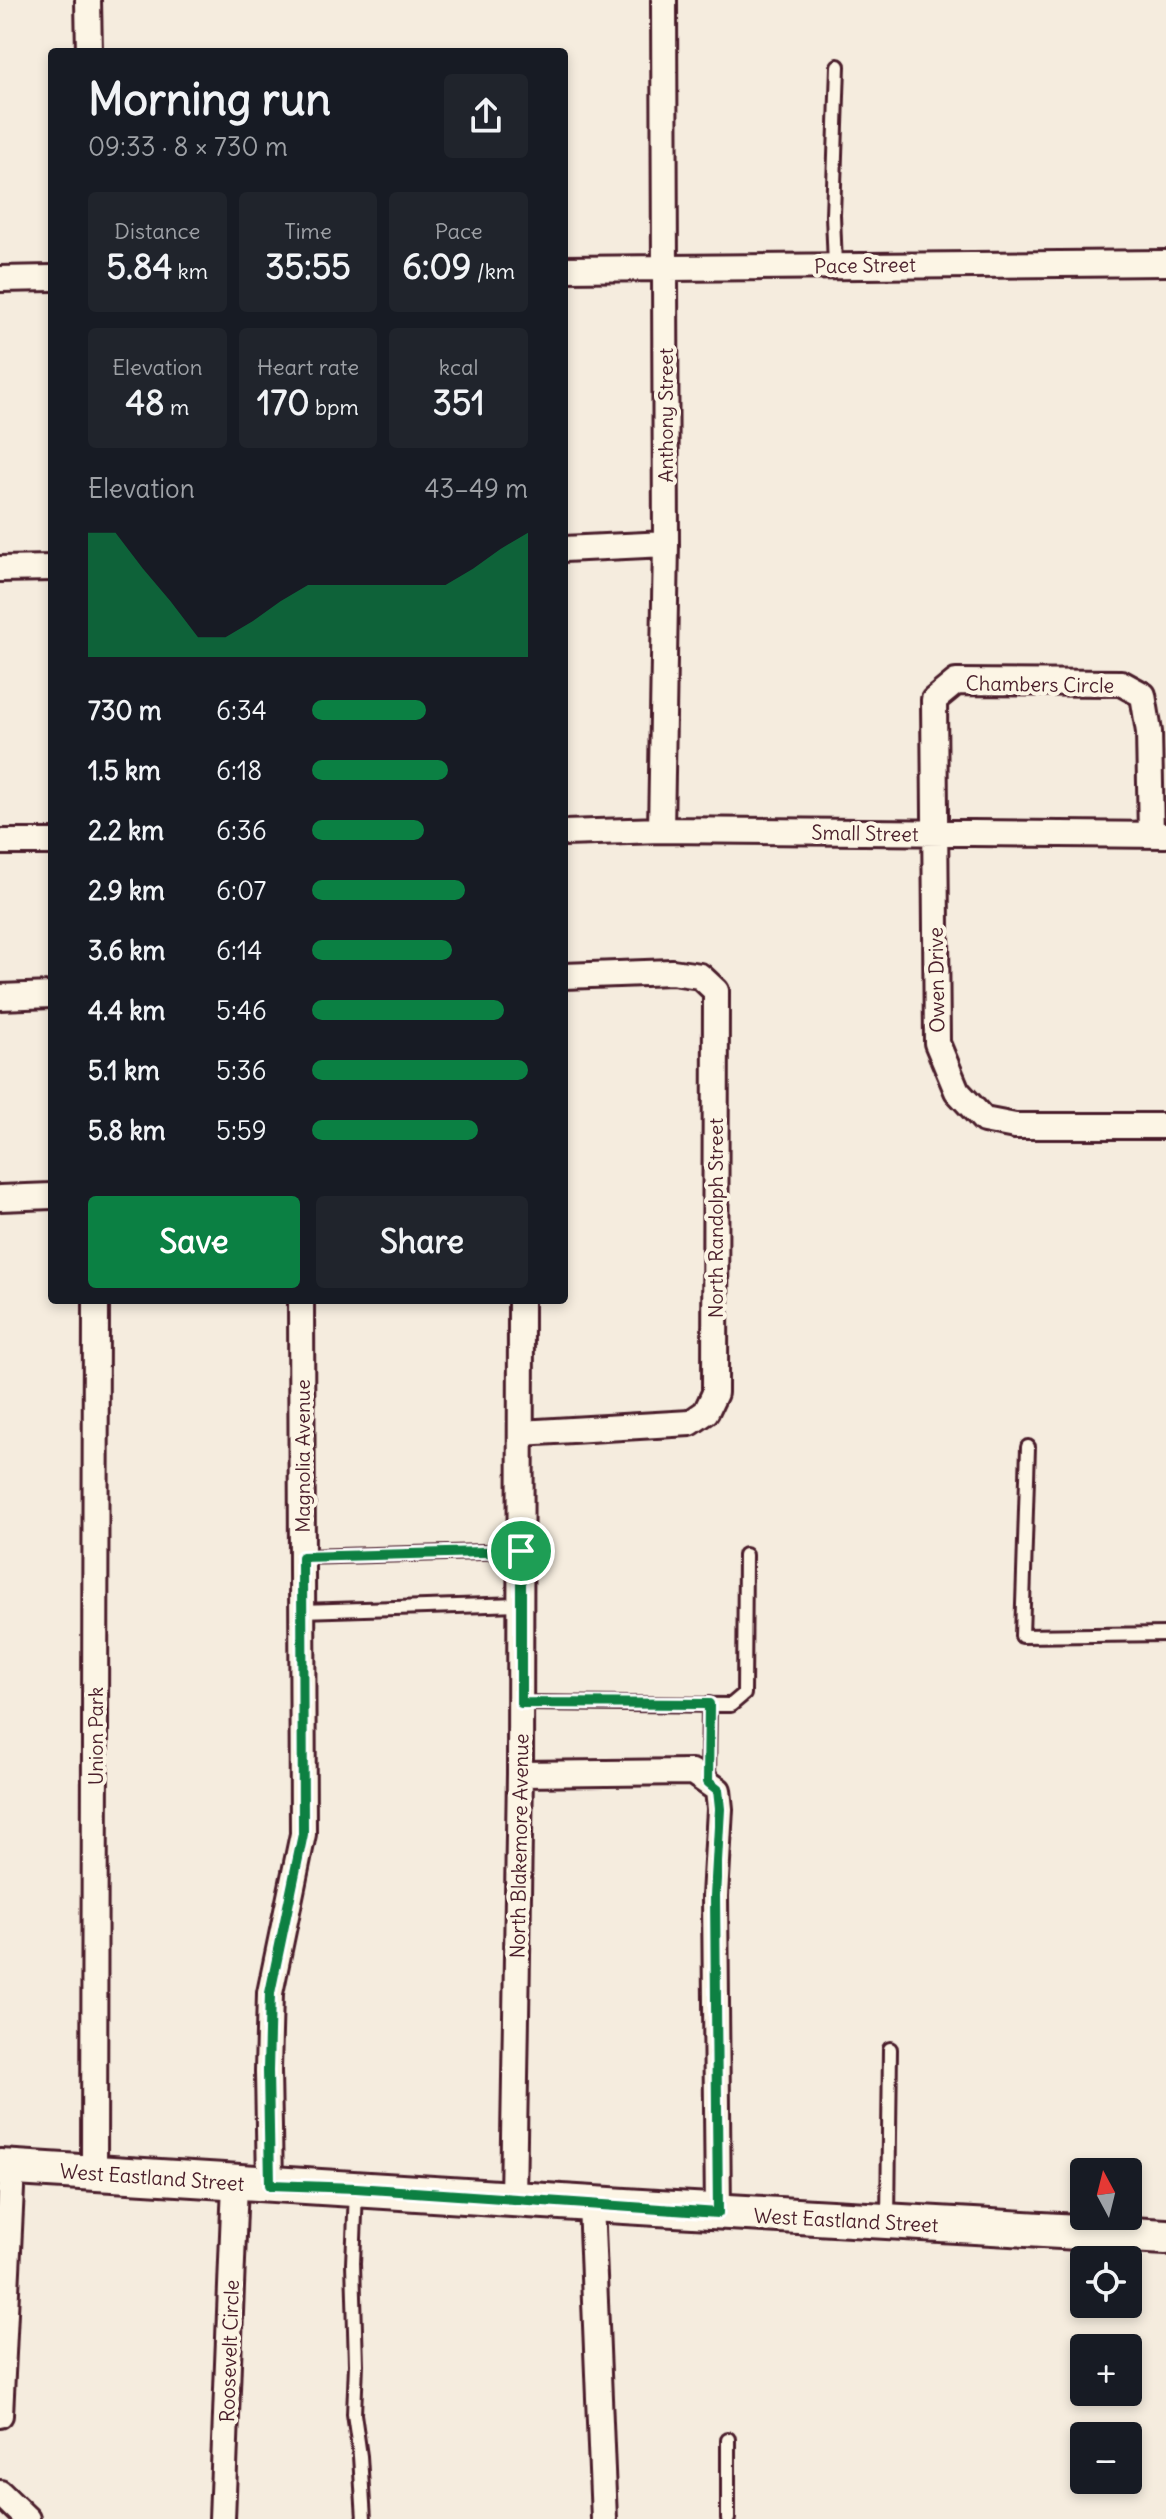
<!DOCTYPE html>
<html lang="en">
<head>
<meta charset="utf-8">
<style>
  body { margin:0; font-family:Delius,sans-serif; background:#20242c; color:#f1f3f6; height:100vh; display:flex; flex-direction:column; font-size:30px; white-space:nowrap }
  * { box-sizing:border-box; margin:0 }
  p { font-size:26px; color:#9ea1a6 }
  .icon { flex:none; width:44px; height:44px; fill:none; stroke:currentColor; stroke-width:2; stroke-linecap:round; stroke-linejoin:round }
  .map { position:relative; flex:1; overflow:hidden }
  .sheet { position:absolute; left:48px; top:48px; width:520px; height:1256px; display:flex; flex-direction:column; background:#171b24; border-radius:8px; box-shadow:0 4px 12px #0003 }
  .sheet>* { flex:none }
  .needle { width:52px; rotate:353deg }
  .buttons { position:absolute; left:1070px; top:2158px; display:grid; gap:16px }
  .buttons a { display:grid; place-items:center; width:72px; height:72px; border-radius:8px; background:#171b24; box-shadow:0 4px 12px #0003; font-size:40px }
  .pin { position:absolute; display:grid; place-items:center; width:68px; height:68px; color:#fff; margin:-34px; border:4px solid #fff; border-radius:50%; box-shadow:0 2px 8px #0007 }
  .round { display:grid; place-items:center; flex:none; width:84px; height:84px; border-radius:8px; background:#20242c }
  .headline { display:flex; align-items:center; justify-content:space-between; height:136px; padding:0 40px }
  h1 { font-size:44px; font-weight:800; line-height:60px }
  .stats { display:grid; grid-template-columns:repeat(3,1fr); gap:12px; height:136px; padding:8px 40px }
  .stats div { display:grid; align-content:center; border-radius:8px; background:#20242c; text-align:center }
  .stats b { font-size:34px; font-weight:800 }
  .stats small { font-size:22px; font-weight:400 }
  .stats p { font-size:22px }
  .chart { height:224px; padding:16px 40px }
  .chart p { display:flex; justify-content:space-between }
  .chart svg { width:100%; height:144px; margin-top:8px; fill:#0b8043; opacity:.7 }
  .action { display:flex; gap:16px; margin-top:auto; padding:16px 40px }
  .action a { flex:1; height:92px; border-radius:8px; background:#0b8043; color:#fff; font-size:32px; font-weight:800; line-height:92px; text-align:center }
  .action a+a { background:#20242c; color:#f1f3f6 }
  ul { padding:0 40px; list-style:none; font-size:26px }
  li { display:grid; grid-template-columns:128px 96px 1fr; align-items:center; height:60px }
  li i { height:20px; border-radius:10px; background:#0b8043 }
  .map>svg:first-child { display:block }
</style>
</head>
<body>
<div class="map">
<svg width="1166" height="2519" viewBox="0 0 1166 2519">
  <rect width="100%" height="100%" fill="#f5ecde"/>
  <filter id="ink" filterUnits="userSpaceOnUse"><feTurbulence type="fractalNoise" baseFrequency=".0125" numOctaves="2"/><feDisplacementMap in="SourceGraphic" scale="16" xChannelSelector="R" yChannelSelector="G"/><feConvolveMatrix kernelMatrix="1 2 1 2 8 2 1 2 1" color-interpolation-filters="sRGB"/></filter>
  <g filter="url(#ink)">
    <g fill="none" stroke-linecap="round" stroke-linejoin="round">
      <defs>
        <path id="lane" d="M835,266L833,215L838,66
          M1028,1447L1022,1636L1166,1634
          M302,1557L521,1551
          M302,1611L521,1604
          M521,1703L731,1705L744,1694L745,1555
          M708,1782L709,1704
          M356,2191L353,2263L356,2364L354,2414L360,2456L364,2519
          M888,2219L890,2049
          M728,2439V2519"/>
        <path id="street" d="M88,0L89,52
          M564,269L1166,263
          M0,279L52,278
          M564,549L666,544
          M0,569L52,568
          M661,830L666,544L664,0
          M564,833L661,830L1166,835
          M1151,835L1149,732L1143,695L1121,683L956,682L934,700L937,1043L957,1091L984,1120L1015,1126H1166
          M0,842H52
          M0,997L52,995
          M0,1198L52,1196
          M521,1433L690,1423L706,1412L715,1393L716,991L700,976L672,972L564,976
          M520,1774L692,1772L718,1790L720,1809L715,1896L718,2213
          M94,2171L96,1300
          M270,2185L268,2071L270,1993L303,1834L301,1300
          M513,2199L520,1774L521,1300
          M591,2204L604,2519
          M0,2415L12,2168
          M0,2493L27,2519
          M222,2519L235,2183"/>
        <path id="secondary" d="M0,2167C389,2192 777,2216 1166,2237"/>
      </defs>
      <use href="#lane" stroke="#4a1f2b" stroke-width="18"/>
      <use href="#street" stroke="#4a1f2b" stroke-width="30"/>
      <use href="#secondary" stroke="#4a1f2b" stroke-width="40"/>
      <use href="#lane" stroke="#fcf5e5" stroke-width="12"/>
      <use href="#street" stroke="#fcf5e5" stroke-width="24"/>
      <use href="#secondary" stroke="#fcf5e5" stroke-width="34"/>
    </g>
  </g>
  <g fill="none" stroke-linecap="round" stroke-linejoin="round" filter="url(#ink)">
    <defs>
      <path id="route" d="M521,1551V1703L709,1704L708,1782L718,1790L720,1809L715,1896L718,2213L356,2188L270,2185L268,2071L270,1993L303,1834L302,1557Z"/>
    </defs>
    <use href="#route" stroke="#fff" stroke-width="16"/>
    <use href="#route" stroke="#0b8043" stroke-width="10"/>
  </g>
  <g text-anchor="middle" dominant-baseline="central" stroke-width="8" stroke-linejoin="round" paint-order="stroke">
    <g font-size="20" fill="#4a1f2b" stroke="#fcf5e5">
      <text transform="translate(865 265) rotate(-1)">Pace Street</text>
      <text transform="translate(665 415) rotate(-90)">Anthony Street</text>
      <text transform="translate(1040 684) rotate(1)">Chambers Circle</text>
      <text transform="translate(865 833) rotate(1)">Small Street</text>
      <text transform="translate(936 980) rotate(-91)">Owen Drive</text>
      <text transform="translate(715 1218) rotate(-90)">North Randolph Street</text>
      <text transform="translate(302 1456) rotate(-90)">Magnolia Avenue</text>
      <text transform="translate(95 1736) rotate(-90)">Union Park</text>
      <text transform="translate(519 1846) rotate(-89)">North Blakemore Avenue</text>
      <text transform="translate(152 2177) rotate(4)">West Eastland Street</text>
      <text transform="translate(846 2220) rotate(3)">West Eastland Street</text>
      <text transform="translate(229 2351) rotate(-88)">Roosevelt Circle</text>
    </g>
  </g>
</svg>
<div class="buttons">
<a><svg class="needle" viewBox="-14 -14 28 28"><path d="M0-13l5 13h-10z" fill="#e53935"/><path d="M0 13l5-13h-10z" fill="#9ea1a6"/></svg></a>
<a><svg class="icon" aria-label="locate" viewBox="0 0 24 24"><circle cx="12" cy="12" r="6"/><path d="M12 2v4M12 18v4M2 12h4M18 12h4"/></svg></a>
<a>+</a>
<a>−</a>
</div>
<div class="pin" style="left:521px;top:1551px;background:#1e9e55"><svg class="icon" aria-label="arrive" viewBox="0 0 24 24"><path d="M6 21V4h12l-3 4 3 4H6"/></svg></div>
<section class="sheet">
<div class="headline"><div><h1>Morning run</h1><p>09:33 · 8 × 730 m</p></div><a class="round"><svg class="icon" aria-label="share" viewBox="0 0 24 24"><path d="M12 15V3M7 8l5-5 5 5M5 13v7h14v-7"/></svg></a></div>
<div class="stats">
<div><p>Distance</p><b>5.84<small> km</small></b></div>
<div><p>Time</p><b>35:55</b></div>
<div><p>Pace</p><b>6:09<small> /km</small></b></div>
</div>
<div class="stats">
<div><p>Elevation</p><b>48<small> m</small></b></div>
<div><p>Heart rate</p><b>170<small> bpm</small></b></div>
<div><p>kcal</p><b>351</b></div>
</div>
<div class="chart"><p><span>Elevation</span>43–49 m</p>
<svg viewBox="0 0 160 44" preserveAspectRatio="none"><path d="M0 44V6L10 6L20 17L30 27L40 38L50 38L60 33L70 27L80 22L90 22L100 22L110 22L120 22L130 22L140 17L150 11L160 6V44z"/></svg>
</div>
<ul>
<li><b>730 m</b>6:34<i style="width:53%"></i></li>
<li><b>1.5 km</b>6:18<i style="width:63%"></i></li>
<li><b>2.2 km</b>6:36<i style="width:52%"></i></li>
<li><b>2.9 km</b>6:07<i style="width:71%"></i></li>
<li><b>3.6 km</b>6:14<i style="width:65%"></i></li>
<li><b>4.4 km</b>5:46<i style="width:89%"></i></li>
<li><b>5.1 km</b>5:36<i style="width:100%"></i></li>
<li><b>5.8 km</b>5:59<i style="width:77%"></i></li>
</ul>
<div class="action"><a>Save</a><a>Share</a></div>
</section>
</div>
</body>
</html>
